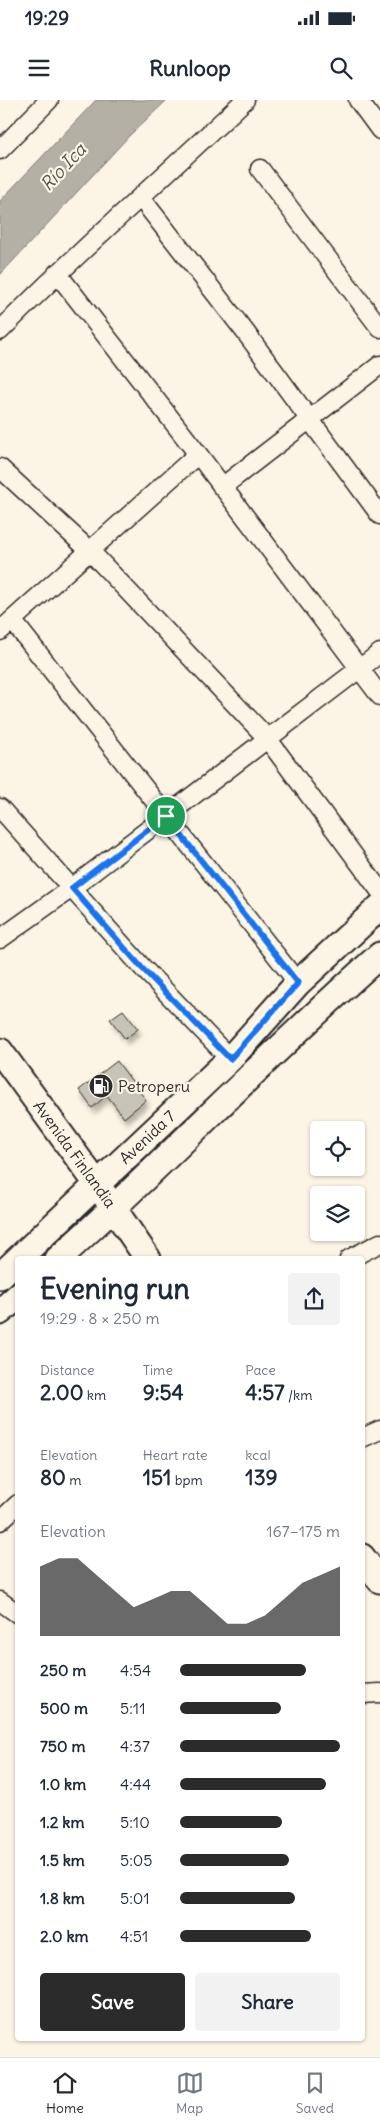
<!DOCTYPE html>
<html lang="en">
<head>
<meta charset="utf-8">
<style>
  body { margin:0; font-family:Delius,sans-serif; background:#f2f2f3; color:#1f2937; height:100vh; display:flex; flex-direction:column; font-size:19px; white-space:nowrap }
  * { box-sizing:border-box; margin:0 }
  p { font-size:16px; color:#747a83 }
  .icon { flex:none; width:28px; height:28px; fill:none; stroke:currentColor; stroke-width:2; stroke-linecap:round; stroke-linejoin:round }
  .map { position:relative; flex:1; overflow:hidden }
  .drawer { position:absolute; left:15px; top:1156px; width:350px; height:785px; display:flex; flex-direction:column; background:#fff; border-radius:5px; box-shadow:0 1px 4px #0004 }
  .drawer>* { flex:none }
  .fabs { position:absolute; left:310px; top:1021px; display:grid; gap:10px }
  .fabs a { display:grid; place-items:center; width:55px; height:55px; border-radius:5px; background:#fff; box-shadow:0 1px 4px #0004; font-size:25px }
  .pin { position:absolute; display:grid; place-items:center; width:42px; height:42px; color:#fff; margin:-21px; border:2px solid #fff; border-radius:50%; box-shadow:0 1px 5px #0007 }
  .round { display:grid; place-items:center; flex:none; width:52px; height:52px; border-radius:5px; background:#f2f2f3 }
  .head { display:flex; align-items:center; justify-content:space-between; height:85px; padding:0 25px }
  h1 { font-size:28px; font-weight:700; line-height:38px }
  .stats { display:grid; grid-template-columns:repeat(3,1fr); gap:8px; height:85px; padding:5px 25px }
  .stats div { display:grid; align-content:center }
  .stats b { font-size:21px; font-weight:700 }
  .stats small { font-size:14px; font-weight:400 }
  .stats p { font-size:14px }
  .chart { height:140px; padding:10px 25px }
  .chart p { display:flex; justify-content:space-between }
  .chart svg { width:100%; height:90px; margin-top:5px; fill:#2b2b2b; opacity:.7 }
  .action { display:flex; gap:10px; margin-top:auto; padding:10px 25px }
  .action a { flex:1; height:58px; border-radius:5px; background:#2b2b2b; color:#fff; font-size:20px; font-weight:700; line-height:58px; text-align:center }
  .action a+a { background:#f2f2f3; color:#1f2937 }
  ul { padding:0 25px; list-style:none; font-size:16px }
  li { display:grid; grid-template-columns:80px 60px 1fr; align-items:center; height:38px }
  li i { height:12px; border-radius:6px; background:#2b2b2b }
  .status { display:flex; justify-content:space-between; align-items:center; height:35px; padding:0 25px; background:#fff; direction:ltr }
  .status svg { height:14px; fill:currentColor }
  header { display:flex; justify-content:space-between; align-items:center; height:65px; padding:0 25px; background:#fff; font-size:22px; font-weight:700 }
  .tabs { display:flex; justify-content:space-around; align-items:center; height:70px; border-top:1px solid #e0e1e3; background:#fff; font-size:14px; color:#747a83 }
  .tabs a { display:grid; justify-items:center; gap:2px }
  .tabs .active { color:#2b2b2b }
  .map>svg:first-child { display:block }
</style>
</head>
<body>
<div class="status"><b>19:29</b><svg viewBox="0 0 49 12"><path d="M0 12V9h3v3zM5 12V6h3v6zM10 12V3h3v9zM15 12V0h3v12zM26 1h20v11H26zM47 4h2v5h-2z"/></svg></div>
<header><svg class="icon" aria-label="menu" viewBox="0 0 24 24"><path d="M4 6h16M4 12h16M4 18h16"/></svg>Runloop<svg class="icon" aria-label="search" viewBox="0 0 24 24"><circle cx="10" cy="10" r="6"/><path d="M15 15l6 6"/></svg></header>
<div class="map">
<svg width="380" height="1957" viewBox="0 0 380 1957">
  <defs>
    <filter id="shadow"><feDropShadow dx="3" dy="5.5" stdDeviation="2.5" flood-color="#0004"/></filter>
  </defs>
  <rect width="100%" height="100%" fill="#fcf5e5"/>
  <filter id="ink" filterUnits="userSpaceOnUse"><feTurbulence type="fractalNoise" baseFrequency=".02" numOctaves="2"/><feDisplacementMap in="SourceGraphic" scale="10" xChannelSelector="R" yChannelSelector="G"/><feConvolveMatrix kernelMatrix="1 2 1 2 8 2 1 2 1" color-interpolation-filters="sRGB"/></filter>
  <g filter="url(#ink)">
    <path fill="#b4b0a5" stroke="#7d7b74" d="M96,0H167L130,35L0,175V101Z"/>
    <path fill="#c8c3b7" stroke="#2b2b2b" filter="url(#shadow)" d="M123,910L138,929L125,939L110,919Z
      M117,961L146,1000L124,1018L107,995L92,1008L79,990Z"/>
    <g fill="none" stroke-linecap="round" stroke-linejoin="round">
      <defs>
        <path id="street" d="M358,0L380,30
          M0,50L49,0
          M260,69L380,228
          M141,98L246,233L380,415
          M57,173L198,354L380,596
          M0,231C78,151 164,77 245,0
          M0,368L90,451L267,638L380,791
          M222,387L380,265
          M12,520L298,883
          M0,531L198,354
          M0,708L142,867L230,959
          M0,839L73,787L380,553
          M349,1159L380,1143
          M362,1338L380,1330
          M0,1421L18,1404
          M0,1501L18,1514
          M362,1594L380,1593"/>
        <path id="secondary" d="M0,951L97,1084L148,1159
          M18,1159L230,959L298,883L380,807
          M58,1159C168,1060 269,953 380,855
          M0,1176L18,1159
          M0,1212L18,1196
          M362,1457L380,1480"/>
      </defs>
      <use href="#street" stroke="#2b2b2b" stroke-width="21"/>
      <use href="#secondary" stroke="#2b2b2b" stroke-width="29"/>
      <use href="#street" stroke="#fcf5e5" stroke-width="18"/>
      <use href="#secondary" stroke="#fcf5e5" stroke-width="25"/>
    </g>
  </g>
  <g fill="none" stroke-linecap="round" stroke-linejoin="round" filter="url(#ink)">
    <defs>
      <path id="route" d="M166,716L298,883L230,959L142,868L72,788Z"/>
    </defs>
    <use href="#route" stroke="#fff" stroke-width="10"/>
    <use href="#route" stroke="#1a73e8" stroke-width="6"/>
  </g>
  <defs>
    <symbol id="fuel-disc" viewBox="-11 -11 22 22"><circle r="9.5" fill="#2b2b2b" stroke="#fcf5e5"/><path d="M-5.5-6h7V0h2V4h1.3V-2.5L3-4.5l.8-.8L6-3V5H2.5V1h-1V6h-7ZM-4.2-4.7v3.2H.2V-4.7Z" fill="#fff"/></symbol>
  </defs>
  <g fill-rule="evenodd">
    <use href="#fuel-disc" x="87" y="972" width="28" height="28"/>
  </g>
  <g text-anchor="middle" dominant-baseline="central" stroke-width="4.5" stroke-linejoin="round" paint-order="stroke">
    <g font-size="16" fill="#2b2b2b" stroke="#fcf5e5" text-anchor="start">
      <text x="118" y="986">Petroperu</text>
    </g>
    <g font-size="16" fill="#2b2b2b" stroke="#fcf5e5">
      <text transform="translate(147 1037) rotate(-43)">Avenida 7</text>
      <text transform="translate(75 1054) rotate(54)">Avenida Finlandia</text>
    </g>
    <g font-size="18" font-style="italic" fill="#545350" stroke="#fcf5e5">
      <text transform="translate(63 67) rotate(-47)">Río Ica</text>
    </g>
  </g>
</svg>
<div class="fabs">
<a><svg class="icon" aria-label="locate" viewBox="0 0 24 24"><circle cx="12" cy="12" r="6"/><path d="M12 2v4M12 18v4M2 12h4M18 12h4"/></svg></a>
<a><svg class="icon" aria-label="layers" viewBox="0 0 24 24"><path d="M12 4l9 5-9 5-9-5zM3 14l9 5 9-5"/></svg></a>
</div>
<div class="pin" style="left:166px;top:716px;background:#1e9e55"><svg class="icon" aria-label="arrive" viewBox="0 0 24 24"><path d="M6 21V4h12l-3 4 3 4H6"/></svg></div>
<section class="drawer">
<div class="head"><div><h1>Evening run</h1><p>19:29 · 8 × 250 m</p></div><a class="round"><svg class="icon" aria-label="share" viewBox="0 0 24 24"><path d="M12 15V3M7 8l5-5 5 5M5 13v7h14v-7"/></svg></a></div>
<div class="stats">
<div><p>Distance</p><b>2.00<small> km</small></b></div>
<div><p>Time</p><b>9:54</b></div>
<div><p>Pace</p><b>4:57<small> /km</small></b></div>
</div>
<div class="stats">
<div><p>Elevation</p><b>80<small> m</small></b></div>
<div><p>Heart rate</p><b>151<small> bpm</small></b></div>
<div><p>kcal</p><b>139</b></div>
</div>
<div class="chart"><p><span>Elevation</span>167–175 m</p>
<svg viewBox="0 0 160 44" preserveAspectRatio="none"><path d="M0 44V10L10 6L20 6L30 14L40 22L50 30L60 26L70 22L80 22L90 30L100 38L110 38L120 34L130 26L140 18L150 14L160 10V44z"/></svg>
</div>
<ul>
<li><b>250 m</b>4:54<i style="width:79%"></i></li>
<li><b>500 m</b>5:11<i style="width:63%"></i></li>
<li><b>750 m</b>4:37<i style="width:100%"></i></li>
<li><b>1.0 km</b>4:44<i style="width:91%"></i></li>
<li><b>1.2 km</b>5:10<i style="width:64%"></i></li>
<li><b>1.5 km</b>5:05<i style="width:68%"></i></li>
<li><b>1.8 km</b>5:01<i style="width:72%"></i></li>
<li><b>2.0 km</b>4:51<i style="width:82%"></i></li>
</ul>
<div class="action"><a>Save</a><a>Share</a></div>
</section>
</div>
<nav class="tabs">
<a class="active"><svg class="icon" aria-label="home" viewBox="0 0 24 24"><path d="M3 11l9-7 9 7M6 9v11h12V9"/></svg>Home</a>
<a><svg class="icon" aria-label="map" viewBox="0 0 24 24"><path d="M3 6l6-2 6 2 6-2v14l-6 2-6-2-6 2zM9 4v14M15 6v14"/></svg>Map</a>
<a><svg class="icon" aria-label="saved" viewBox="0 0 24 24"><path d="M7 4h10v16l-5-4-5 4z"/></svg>Saved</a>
</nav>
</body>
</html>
